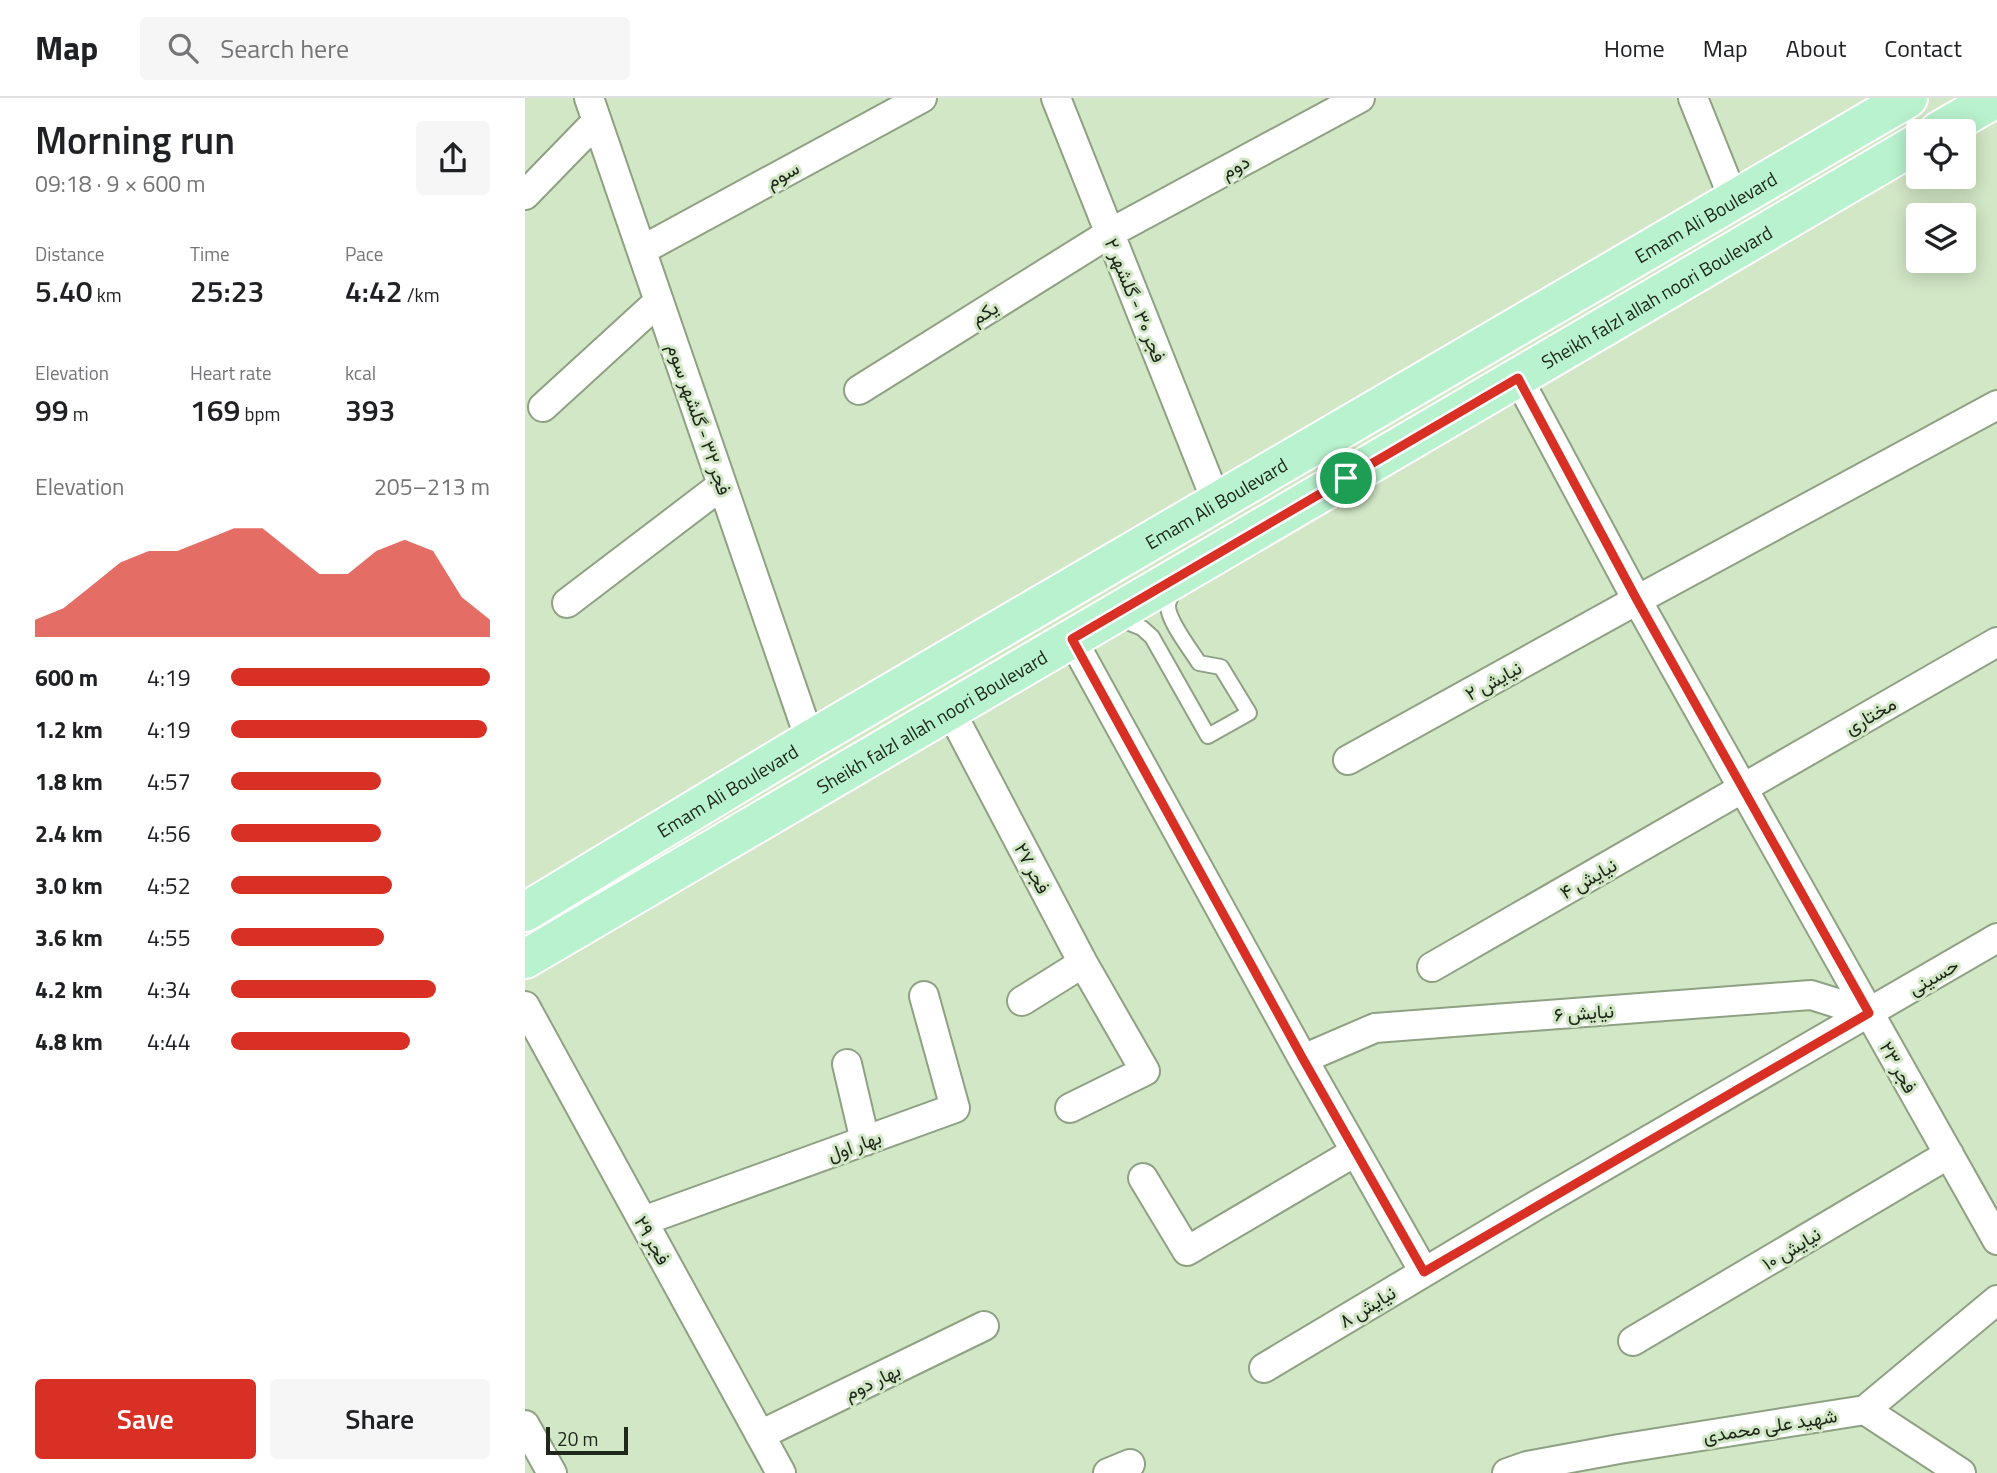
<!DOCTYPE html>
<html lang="en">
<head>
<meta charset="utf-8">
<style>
  body { margin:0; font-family:"Titillium Web",Vazirmatn,sans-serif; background:#f6f6f6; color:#202124; height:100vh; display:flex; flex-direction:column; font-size:26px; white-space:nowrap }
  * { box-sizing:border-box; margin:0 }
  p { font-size:23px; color:#757577 }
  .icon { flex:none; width:38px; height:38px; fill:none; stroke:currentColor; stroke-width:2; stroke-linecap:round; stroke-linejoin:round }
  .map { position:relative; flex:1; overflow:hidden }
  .panel { display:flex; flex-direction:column; background:#fff; width:525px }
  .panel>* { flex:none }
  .buttons { position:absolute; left:1381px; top:21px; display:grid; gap:14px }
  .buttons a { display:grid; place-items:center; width:70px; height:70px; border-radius:7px; background:#fff; box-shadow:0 4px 18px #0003; font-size:35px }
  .scale { position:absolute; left:21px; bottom:18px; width:82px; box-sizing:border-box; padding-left:7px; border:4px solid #20281c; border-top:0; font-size:19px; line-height:24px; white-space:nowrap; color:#20281c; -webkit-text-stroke:5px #d2e7c6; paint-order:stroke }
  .pin { position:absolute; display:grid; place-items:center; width:60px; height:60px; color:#fff; margin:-30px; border:4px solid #fff; border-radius:50%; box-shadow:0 2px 7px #0007 }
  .round { display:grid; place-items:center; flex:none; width:74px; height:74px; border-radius:7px; background:#f6f6f6 }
  .headline { display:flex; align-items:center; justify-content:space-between; height:119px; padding:0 35px }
  h1 { font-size:38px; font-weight:600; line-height:52px }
  .metrics { display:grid; grid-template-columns:repeat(3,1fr); gap:10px; height:119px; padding:7px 35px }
  .metrics div { display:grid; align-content:center }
  .metrics b { font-size:30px; font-weight:600 }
  .metrics small { font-size:19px; font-weight:400 }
  .metrics p { font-size:19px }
  .chart { height:196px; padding:14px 35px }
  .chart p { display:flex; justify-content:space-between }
  .chart svg { width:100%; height:126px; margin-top:7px; fill:#d93025; opacity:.7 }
  .cta { display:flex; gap:14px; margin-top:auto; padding:14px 35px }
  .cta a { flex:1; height:80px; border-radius:7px; background:#d93025; color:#fff; font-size:28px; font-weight:600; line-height:80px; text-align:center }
  .cta a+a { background:#f6f6f6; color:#202124 }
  ul { padding:0 35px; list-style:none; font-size:23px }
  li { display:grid; grid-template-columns:112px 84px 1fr; align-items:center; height:52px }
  li i { height:18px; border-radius:9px; background:#d93025 }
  header { display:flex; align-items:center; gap:42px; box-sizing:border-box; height:98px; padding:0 35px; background:#fff; border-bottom:2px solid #e0e0e0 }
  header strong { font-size:33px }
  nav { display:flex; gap:38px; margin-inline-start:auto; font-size:24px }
  .search { width:490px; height:63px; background:#f6f6f6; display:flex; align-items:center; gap:18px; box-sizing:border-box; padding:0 24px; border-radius:7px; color:#757577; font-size:26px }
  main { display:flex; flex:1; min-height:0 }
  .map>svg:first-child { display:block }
</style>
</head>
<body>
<header>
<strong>Map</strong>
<div class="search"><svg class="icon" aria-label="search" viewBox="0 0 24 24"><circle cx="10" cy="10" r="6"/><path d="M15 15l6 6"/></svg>Search here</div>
<nav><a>Home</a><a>Map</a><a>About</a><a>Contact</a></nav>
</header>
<main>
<section class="panel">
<div class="headline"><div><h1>Morning run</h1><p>09:18 · 9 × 600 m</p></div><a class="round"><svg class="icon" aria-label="share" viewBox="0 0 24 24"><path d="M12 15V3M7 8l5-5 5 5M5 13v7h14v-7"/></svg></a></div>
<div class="metrics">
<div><p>Distance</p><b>5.40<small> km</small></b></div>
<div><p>Time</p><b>25:23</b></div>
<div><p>Pace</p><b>4:42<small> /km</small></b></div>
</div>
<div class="metrics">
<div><p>Elevation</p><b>99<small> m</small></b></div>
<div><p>Heart rate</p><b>169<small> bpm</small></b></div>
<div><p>kcal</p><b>393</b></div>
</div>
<div class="chart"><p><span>Elevation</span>205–213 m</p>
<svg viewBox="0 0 160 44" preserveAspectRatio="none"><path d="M0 44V38L10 34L20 26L30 18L40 14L50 14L60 10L70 6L80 6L90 14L100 22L110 22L120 14L130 10L140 14L150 30L160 38V44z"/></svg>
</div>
<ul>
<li><b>600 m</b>4:19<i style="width:100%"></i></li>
<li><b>1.2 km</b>4:19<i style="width:99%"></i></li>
<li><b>1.8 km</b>4:57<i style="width:58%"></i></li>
<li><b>2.4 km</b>4:56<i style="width:58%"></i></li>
<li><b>3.0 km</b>4:52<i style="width:62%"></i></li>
<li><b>3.6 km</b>4:55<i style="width:59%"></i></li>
<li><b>4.2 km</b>4:34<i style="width:79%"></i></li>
<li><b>4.8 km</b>4:44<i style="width:69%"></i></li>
</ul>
<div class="cta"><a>Save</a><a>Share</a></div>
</section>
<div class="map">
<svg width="1472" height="1375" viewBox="0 0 1472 1375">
  <rect width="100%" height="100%" fill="#d2e7c6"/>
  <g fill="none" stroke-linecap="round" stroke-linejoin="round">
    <defs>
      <path id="service" d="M592,520L617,530L627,539L683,638L724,615L696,569L674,565C666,552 643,523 643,508C643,503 647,497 648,491"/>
      <path id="minor" d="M64,0L285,642
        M531,0L692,405
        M1168,0L1209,102
        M0,97L72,23
        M117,152L397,0
        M993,280L1112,502L1472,1142
        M334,292L585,135L835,0
        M18,309L134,203
        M42,505L197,387
        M547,541L778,961L899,1174
        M425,612L558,865L497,903
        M823,662L1112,502L1472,307
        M907,869L1472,544
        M0,908L256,1375
        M778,961L850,930L1286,897L1344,915
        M322,966L340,1043
        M545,1010L620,973L558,865
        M618,1080L662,1153L830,1054
        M118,1123L430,1010L399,898
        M1108,1243L1424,1056
        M739,1270L1010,1108L1472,840
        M1340,1312L1436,1375
        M0,1327L27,1375
        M235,1337L459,1228
        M583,1375L605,1366
        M982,1375L1002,1368L1094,1351L1340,1312L1472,1202"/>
      <g id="primary">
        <path d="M1414,33L1471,0"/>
        <path id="s1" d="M0,814L285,642L1383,0"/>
        <path id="s2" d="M0,861L1393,45"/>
      </g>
    </defs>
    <use href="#service" stroke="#8ea182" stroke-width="18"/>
    <use href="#minor" stroke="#8ea182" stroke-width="32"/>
    <use href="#primary" stroke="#fff" stroke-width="42"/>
    <use href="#service" stroke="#fff" stroke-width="14"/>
    <use href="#minor" stroke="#fff" stroke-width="28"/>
    <use href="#primary" stroke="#b9f2ce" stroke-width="38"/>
  </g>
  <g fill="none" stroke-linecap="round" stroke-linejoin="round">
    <defs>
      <path id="route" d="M993,280L1112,502L1344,915L899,1174L778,961L547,541Z"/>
    </defs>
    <use href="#route" stroke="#fff" stroke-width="14"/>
    <use href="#route" stroke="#d93025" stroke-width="9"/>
  </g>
  <g text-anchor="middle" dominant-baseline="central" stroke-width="6" stroke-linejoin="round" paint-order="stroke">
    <g font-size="19" fill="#20281c" stroke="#d2e7c6">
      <text transform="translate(710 68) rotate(-28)">دوم</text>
      <text transform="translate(257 76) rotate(-29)">سوم</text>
      <text stroke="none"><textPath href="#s1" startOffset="1370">Emam Ali Boulevard</textPath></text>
      <text stroke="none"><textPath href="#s2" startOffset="1311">Sheikh falzl allah noori Boulevard</textPath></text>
      <text transform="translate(611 202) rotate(68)">فجر ۳۰ - گلشهر ۲</text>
      <text transform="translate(459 214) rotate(-32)">یکم</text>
      <text transform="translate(175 321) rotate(71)">فجر ۳۲ - گلشهر سوم</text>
      <text stroke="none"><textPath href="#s1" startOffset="803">Emam Ali Boulevard</textPath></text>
      <text transform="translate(968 582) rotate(-29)">نیایش ۲</text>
      <text transform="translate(1345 617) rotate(-30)">مختاری</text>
      <text stroke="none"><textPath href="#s2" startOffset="471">Sheikh falzl allah noori Boulevard</textPath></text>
      <text stroke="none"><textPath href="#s1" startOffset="236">Emam Ali Boulevard</textPath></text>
      <text transform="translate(508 770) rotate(62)">فجر ۲۷</text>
      <text transform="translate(1063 780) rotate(-30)">نیایش ۴</text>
      <text transform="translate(1408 878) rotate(-30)">حسینی</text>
      <text transform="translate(1059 914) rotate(-4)">نیایش ۶</text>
      <text transform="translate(1374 969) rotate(61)">فجر ۲۳</text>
      <text transform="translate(329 1047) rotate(-20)">بهار اول</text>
      <text transform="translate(128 1142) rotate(61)">فجر ۲۹</text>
      <text transform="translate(1266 1150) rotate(-31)">نیایش ۱۰</text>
      <text transform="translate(842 1208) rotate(-31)">نیایش ۸</text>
      <text transform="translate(347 1283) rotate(-26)">بهار دوم</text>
      <text transform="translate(1245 1327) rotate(-9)">شهید علی محمدی</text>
    </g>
  </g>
</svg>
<div class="buttons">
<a><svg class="icon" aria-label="locate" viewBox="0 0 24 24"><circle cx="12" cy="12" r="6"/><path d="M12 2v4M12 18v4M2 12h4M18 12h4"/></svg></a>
<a><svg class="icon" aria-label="layers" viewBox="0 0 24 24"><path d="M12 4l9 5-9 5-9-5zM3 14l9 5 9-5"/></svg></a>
</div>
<div class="scale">20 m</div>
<div class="pin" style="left:821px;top:380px;background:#1e9e55"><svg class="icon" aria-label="arrive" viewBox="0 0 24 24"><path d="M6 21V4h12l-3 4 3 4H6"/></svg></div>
</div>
</main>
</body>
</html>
